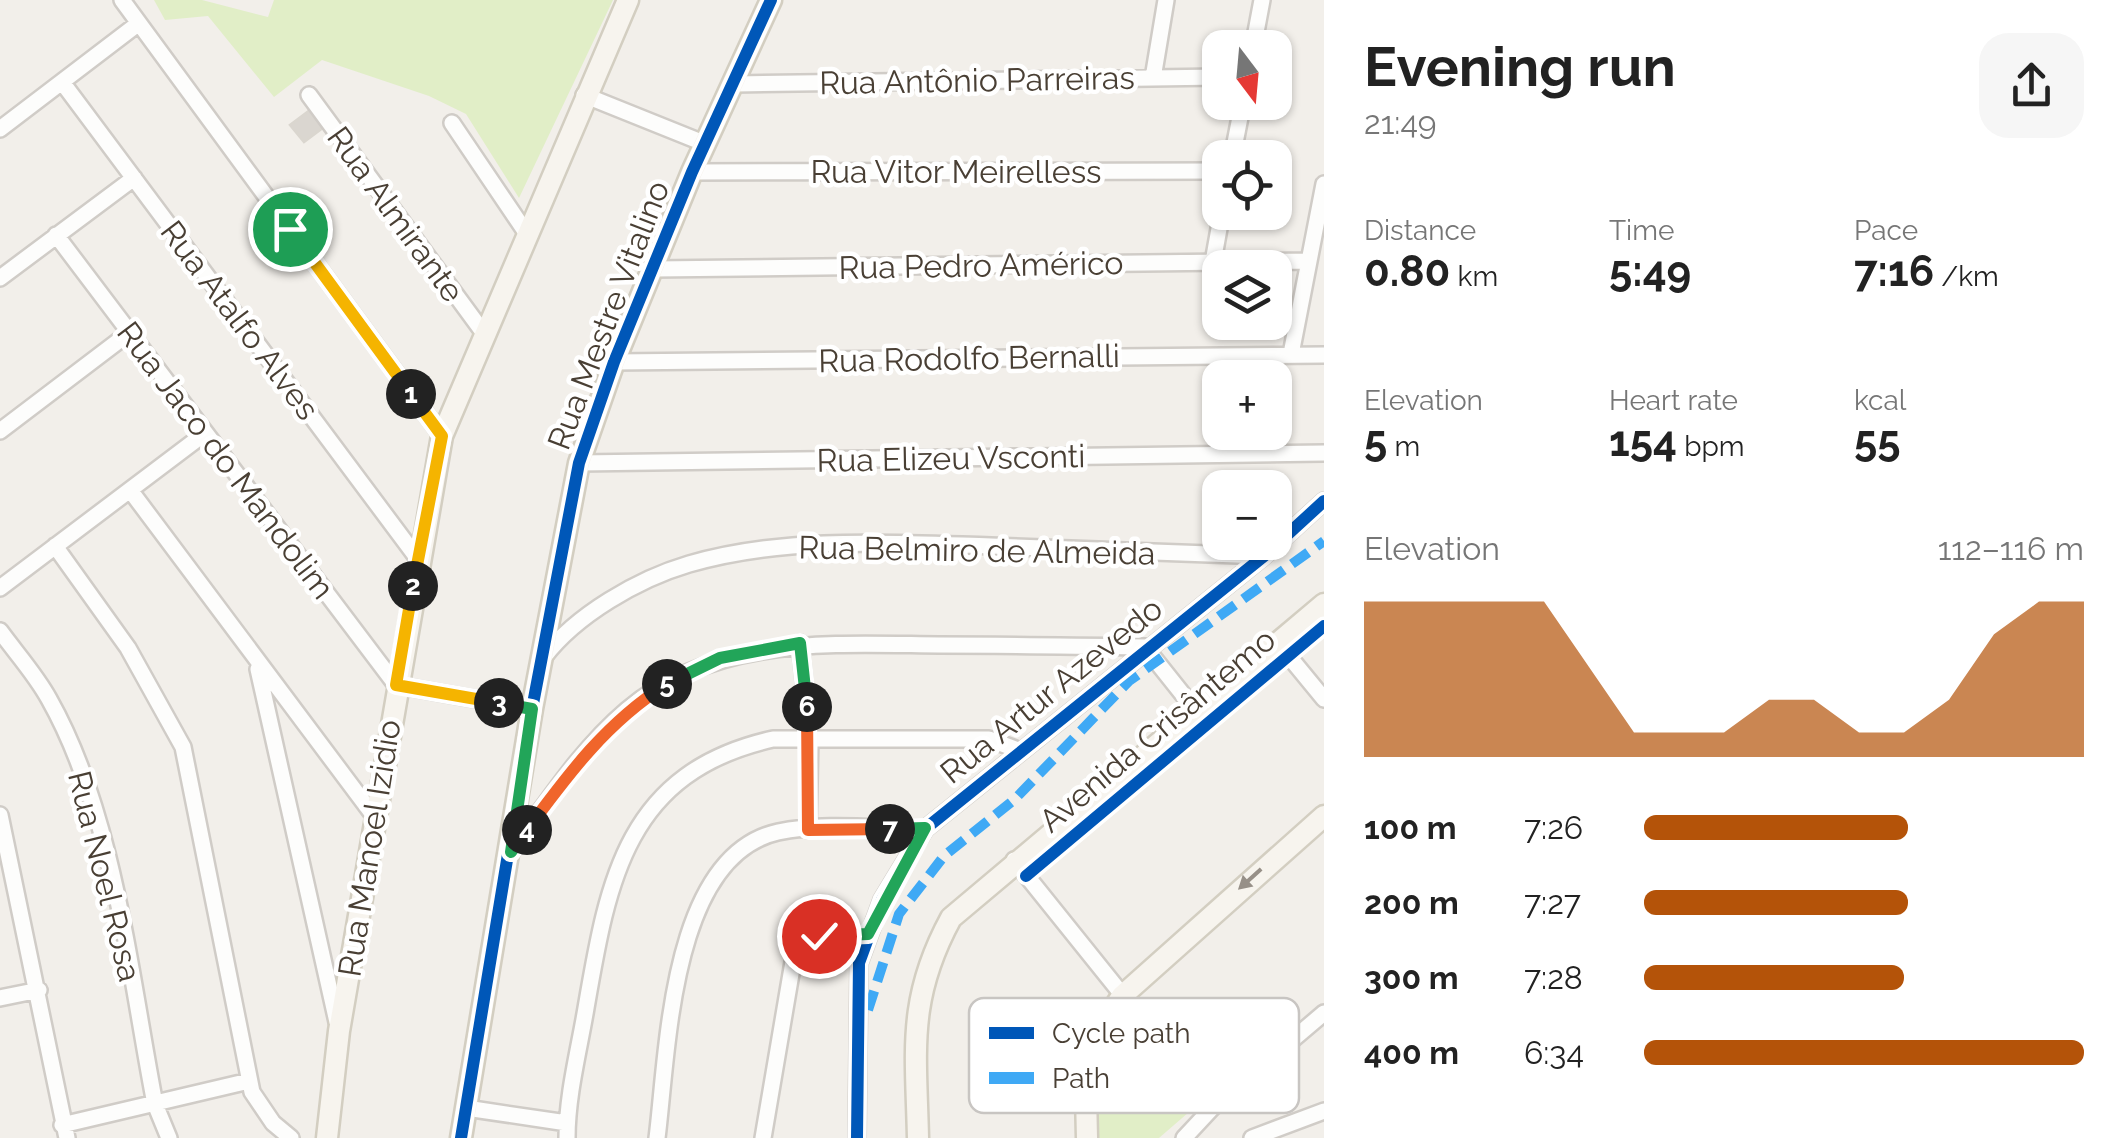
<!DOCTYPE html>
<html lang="en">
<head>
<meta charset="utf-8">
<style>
  body { margin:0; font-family:Raleway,sans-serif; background:#f6f6f6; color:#222; height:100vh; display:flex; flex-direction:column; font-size:38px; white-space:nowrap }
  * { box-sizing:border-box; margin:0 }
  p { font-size:32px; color:#767676 }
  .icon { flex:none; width:55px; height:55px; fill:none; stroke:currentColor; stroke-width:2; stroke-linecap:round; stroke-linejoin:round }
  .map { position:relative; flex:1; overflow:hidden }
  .panel { display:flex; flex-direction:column; background:#fff; width:800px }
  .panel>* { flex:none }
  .needle { width:65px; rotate:164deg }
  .fabs { position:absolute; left:1202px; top:30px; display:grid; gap:20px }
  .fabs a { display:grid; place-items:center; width:90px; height:90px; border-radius:20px; background:#fff; box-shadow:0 2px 8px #0004; font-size:50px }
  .pin { position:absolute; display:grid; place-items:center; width:85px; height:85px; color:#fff; margin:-42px; border:5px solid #fff; border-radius:50%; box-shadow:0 2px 10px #0007 }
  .km { position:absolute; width:50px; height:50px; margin:-25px; border-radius:50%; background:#222; color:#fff; font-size:28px; line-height:50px; text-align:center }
  .round { display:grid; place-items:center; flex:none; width:105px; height:105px; border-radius:30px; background:#f6f6f6 }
  .summary { display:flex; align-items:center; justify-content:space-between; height:170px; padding:0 40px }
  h1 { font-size:55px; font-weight:700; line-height:75px }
  .figures { display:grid; grid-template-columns:repeat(3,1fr); gap:15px; height:170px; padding:10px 40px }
  .figures div { display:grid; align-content:center }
  .figures b { font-size:42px; font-weight:700 }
  .figures small { font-size:28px; font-weight:400 }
  .figures p { font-size:28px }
  .chart { height:280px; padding:20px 40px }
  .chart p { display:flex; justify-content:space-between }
  .chart svg { width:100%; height:180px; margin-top:10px; fill:#b45309; opacity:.7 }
  ul { padding:0 40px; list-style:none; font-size:32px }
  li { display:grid; grid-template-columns:160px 120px 1fr; align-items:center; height:75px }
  li i { height:25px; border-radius:12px; background:#b45309 }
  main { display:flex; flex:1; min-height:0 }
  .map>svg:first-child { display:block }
</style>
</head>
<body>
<main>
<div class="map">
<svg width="1324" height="1138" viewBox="0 0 1324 1138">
  <rect width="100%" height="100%" fill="#f2efea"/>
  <path fill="#e1eec7" d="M154,0H202L268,17L274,0H613L519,198L466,114L429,96L322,60L274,97L208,16L165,20Z
    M1128,1030L1196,1106L1159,1138H1096C1086,1083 1091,1069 1128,1030Z"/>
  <path fill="#dad6d0" stroke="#dad6cf" stroke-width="2.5" d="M314,107L328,124L304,142L290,125Z"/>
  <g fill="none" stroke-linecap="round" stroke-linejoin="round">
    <defs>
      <path id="street" d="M122,0L442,436
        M1253,48L1262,0
        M1153,78L1166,0
        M62,82L418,559
        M735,84L1220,77
        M309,95L483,332
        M584,95L706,144
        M452,123L527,234
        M0,129L139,23
        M1232,158L1243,102
        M692,172L1220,171
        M56,235L396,685L532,709
        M1213,262L1222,212
        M654,269L1307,261
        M0,278L134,178
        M1291,354L1324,184
        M614,362L1324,355
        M0,431L129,333
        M579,463L1324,453
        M130,490L374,816
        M55,546L128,648L183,747L252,1092L273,1123L291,1138
        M0,588L204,434
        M0,631C16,653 36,675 49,699C114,814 130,975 155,1104L169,1138
        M800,643L810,737L808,830
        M1278,643L1324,699
        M544,657C576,615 638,579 689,564C785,536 892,543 991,546C1082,550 1173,553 1264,556
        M258,669L337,1022
        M0,815L67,1138
        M511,852C547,803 580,750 627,710C715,635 831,644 939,645C1008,645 1077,646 1145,647L1196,711
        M1014,860L1198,1089
        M0,998L39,990
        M466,1108L567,1123
        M62,1125L249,1081
        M567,1138C567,1095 579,1050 586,1008C608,880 626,772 773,739H989L1018,750
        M657,1138C668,1052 670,856 778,832C824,822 878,829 925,829
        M763,1138L793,962C811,932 835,935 867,934
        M857,1138L859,963L882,900L925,829L1264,556L1324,501
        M1184,1138L1213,1107L1324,1013
        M1252,1138L1324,1111"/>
      <path id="secondary" d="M327,1138L339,1031L442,436L628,0
        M461,1138L532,709L579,463L614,362L692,172L771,0
        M918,1138C916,1049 907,999 951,918L1324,604
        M1087,1138L1085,1052L1122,996L1324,816"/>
    </defs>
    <use href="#street" stroke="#d0ccc7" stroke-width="20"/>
    <use href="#secondary" stroke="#d3cec1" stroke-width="25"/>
    <use href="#street" stroke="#fdfdfc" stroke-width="15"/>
    <use href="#secondary" stroke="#f7f4ee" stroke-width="20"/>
    <path stroke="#3fa9f5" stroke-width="10" stroke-dasharray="20 10" stroke-linecap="butt" d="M868,1010L899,914L944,856L1014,800L1129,681L1324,541"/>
    <defs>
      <path id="cycleway" d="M1026,876L1324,626
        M461,1138L532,709L579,463L614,362L692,172L771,0
        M857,1138L859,963L882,900L925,829L1264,556L1324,501"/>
    </defs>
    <use href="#cycleway" stroke="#fff" stroke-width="19"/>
    <use href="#cycleway" stroke="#0057b8" stroke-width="12"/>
  </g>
  <defs><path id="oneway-solid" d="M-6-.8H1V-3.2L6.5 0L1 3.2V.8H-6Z" transform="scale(2.5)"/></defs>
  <use fill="#979088" href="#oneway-solid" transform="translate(1250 879) rotate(138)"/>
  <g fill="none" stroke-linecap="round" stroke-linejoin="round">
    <defs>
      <path id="split-1" d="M290,229L411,394"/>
      <path id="split-2" d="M411,394L442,436L413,586"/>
      <path id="split-3" d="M413,586L396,685L499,703"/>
      <path id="split-4" d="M499,703L532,709L511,852L527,830"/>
      <path id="split-5" d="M527,830C569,773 607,722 667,684"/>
      <path id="split-6" d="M667,684L720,658L800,643L807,707"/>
      <path id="split-7" d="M807,707L808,830L890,829"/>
      <path id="split-8" d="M819,936L868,934L925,828L890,829"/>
    </defs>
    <use href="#split-1" stroke="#fff" stroke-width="20"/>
    <use href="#split-2" stroke="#fff" stroke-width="20"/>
    <use href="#split-3" stroke="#fff" stroke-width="20"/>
    <use href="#split-4" stroke="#fff" stroke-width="20"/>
    <use href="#split-5" stroke="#fff" stroke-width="20"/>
    <use href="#split-6" stroke="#fff" stroke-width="20"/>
    <use href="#split-7" stroke="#fff" stroke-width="20"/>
    <use href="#split-8" stroke="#fff" stroke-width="20"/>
    <use href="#split-1" stroke="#f5b400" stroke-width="12"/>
    <use href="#split-2" stroke="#f5b400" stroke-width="12"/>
    <use href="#split-3" stroke="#f5b400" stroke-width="12"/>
    <use href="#split-4" stroke="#22a559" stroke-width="12"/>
    <use href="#split-5" stroke="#f0652b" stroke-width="12"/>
    <use href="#split-6" stroke="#22a559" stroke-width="12"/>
    <use href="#split-7" stroke="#f0652b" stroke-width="12"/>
    <use href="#split-8" stroke="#22a559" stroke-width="12"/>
  </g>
  <g text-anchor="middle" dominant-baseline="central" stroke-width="9" stroke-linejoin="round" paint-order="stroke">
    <g font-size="32" fill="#493f34" stroke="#fff">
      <text transform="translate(977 80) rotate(-1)">Rua Antônio Parreiras</text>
      <text x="956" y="171">Rua Vitor Meirelless</text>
      <text transform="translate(396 214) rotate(54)">Rua Almirante</text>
      <text transform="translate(981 265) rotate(-1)">Rua Pedro Américo</text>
      <text transform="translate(608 315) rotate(-69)">Rua Mestre Vitalino</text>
      <text transform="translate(240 320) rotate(53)">Rua Atalfo Alves</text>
      <text transform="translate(969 358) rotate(-1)">Rua Rodolfo Bernalli</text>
      <text transform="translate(951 458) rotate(-1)">Rua Elizeu Vsconti</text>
      <text transform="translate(226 460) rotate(53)">Rua Jaco do Mandolim</text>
      <text transform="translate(977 550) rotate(1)">Rua Belmiro de Almeida</text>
      <text transform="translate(1051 690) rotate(-39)">Rua Artur Azevedo</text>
      <text transform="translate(1157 730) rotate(-40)">Avenida Crisântemo</text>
      <text transform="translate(369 848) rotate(-81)">Rua Manoel Izidio</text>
      <text transform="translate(105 876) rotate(76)">Rua Noel Rosa</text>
    </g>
  </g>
  <rect x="969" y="998" width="330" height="115" rx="15" fill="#fff" stroke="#c8c5c2" stroke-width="2.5"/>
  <rect x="989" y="1027" width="45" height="12" fill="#0057b8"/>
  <rect x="989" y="1072" width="45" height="12" fill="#3fa9f5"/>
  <g font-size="28" fill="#493f34">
    <text x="1052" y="1043">Cycle path</text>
    <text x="1052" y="1088">Path</text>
  </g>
</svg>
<div class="fabs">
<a><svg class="needle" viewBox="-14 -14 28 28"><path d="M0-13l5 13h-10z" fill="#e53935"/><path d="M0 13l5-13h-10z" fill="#767676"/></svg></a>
<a><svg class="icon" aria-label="locate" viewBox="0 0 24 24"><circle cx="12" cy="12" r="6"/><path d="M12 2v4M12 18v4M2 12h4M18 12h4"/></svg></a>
<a><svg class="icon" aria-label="layers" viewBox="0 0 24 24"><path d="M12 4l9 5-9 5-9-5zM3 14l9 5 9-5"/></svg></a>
<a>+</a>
<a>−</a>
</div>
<div class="pin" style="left:290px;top:229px;background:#1e9e55"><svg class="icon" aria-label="arrive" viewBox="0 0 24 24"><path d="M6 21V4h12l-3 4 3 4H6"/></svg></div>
<div class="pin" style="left:819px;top:936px;background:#d93025"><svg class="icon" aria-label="check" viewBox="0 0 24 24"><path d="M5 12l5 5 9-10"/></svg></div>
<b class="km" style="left:411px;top:394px">1</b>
<b class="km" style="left:413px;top:586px">2</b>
<b class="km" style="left:499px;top:703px">3</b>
<b class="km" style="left:527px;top:830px">4</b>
<b class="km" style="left:667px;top:684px">5</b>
<b class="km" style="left:807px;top:707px">6</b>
<b class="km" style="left:890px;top:829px">7</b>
</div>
<section class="panel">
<div class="summary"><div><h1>Evening run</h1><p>21:49</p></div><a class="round"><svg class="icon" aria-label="share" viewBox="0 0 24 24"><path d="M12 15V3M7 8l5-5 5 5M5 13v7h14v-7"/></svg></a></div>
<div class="figures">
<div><p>Distance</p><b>0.80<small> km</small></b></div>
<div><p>Time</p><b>5:49</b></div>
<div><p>Pace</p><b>7:16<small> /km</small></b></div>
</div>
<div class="figures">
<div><p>Elevation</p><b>5<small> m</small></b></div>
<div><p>Heart rate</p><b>154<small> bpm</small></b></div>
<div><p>kcal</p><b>55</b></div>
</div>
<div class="chart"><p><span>Elevation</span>112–116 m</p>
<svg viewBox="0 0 160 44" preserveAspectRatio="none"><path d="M0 44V6L10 6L20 6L30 6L40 6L50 22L60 38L70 38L80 38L90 30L100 30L110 38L120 38L130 30L140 14L150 6L160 6V44z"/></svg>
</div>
<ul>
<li><b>100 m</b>7:26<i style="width:60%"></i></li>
<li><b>200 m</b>7:27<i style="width:60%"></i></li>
<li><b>300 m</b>7:28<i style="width:59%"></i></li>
<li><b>400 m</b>6:34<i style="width:100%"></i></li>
</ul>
</section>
</main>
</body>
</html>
